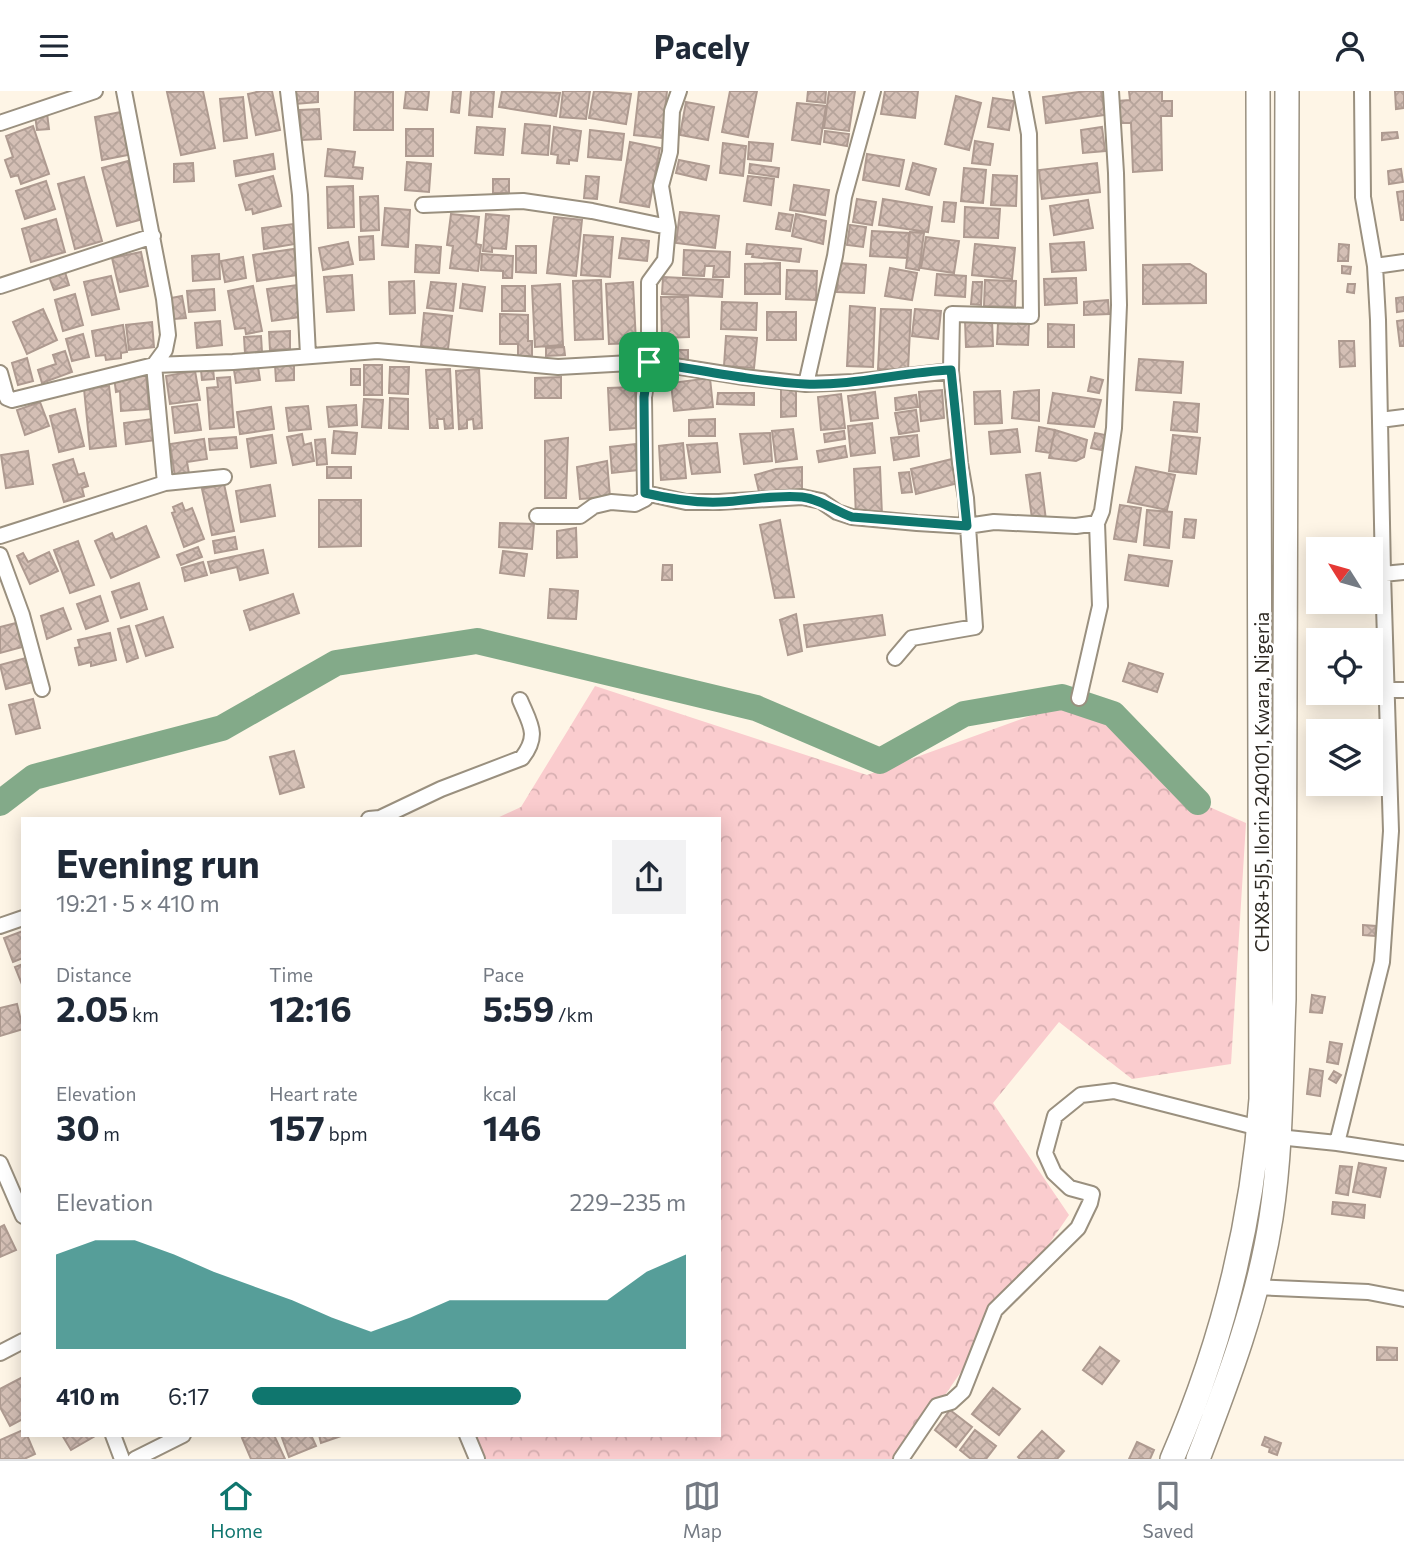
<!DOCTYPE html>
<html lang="en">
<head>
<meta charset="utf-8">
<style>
  body { margin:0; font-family:Commissioner,sans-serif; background:#f2f2f3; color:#1f2937; height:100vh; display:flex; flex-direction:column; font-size:26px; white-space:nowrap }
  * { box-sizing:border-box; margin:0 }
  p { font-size:23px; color:#747a83 }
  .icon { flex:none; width:38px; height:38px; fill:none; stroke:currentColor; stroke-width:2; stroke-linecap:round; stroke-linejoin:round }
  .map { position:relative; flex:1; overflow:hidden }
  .side { position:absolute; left:21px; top:726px; width:700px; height:620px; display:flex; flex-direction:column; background:#fff; border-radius:0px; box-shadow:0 4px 18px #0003 }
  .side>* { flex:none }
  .needle { width:46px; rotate:307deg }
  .fabs { position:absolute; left:1306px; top:446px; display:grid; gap:14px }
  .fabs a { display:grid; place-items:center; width:77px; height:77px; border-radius:0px; background:#fff; box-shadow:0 4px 18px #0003; font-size:35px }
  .pin { position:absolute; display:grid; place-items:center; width:60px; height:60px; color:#fff; margin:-30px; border-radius:14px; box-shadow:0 4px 10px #0006 }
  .round { display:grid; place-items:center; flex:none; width:74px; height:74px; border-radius:0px; background:#f2f2f3 }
  .headline { display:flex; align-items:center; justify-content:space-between; height:119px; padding:0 35px }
  h1 { font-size:38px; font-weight:700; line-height:52px }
  .figures { display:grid; grid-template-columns:repeat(3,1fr); gap:10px; height:119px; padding:7px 35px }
  .figures div { display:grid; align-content:center }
  .figures b { font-size:35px; font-weight:700 }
  .figures small { font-size:19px; font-weight:400 }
  .figures p { font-size:19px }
  .chart { height:196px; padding:14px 35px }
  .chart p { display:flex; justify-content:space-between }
  .chart svg { width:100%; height:126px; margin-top:7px; fill:#0f766e; opacity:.7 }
  ul { padding:0 35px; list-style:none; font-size:23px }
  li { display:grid; grid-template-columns:112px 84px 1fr; align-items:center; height:52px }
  li i { height:18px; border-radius:9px; background:#0f766e }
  header { display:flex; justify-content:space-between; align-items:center; height:91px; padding:0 35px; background:#fff; font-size:32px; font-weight:700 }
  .tab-bar { display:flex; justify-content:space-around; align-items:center; height:98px; border-top:2px solid #e0e1e3; background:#fff; font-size:19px; color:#747a83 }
  .tab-bar a { display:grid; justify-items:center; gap:4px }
  .tab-bar .on { color:#0f766e }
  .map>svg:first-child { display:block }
</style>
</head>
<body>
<header><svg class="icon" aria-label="menu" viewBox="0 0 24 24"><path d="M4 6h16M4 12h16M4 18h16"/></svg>Pacely<svg class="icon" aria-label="person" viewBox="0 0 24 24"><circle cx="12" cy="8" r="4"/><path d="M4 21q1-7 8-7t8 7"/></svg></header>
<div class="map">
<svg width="1404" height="1368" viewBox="0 0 1404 1368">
  <defs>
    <pattern id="forest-crowns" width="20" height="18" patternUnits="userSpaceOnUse" patternTransform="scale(1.75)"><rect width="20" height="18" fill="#faccce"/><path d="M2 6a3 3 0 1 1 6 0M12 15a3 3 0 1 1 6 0" fill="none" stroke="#d7afb1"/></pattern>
    <pattern id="building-cross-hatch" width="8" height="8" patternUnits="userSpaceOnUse" patternTransform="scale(1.75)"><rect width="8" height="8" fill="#d4bfb5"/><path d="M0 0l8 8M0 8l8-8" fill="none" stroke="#b6a49b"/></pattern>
  </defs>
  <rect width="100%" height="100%" fill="#fef5e6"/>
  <path fill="url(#forest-crowns)" d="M595,595L867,684L1079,607L1198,711L1246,732L1231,973L1132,988L1059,931L993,1012L1069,1124L901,1368H480L469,1344H719V728H495L521,716Z"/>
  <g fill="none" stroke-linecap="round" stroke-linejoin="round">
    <path stroke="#83aa89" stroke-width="26" d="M0,712L34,686L222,637L336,572L477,550L756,617L880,670L964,623L1062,606L1113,623L1198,711"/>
  </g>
  <path fill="url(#building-cross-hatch)" stroke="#ae9a90" stroke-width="2" d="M203,0L215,57L181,64L167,1Z
    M261,0H272L280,39L256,44L248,3Z
    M294,0H318V11L295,13Z
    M355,0L393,1V39H354Z
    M406,0H429L427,19L404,17Z
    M453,0H461L459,22L451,21Z
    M471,0H494L492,26L469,24Z
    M502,0L560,2L556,25L499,16Z
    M563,0H590L586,28L560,26Z
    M594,0L631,3L626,33L589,27Z
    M639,0H667L662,47L634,44Z
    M730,0H757L748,46L722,41Z
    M808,0H826L825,12L807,10Z
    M829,0H855L849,40L824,37Z
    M885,0H918L915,27L881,23Z
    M1086,0H1101L1105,24L1046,32L1043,6Z
    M1129,0H1162V10H1172V25H1161L1162,79L1133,81L1131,32H1119L1118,10L1130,9Z
    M1395,0H1404V17L1396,18Z
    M956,5L981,12L969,59L945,53Z
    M243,6L247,47L224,50L220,8Z
    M993,7L1014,10L1009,39L988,36Z
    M686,11L714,16L708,49L680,44Z
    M797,12L826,15L820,53L792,49Z
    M319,18L321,48L301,49L300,19Z
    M121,21L128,64L102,69L95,26Z
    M47,22L49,38L37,39L35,24Z
    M525,33L550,35L548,64L522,62Z
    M33,35L49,83L21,93L18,84L11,86L5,69L13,66L6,45Z
    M477,36L505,38L503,64L475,62Z
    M554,36L581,40L577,70L569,69V73L557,72L558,64L551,63Z
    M1102,36L1105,60L1083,62L1081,39Z
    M406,38H433V65H406Z
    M590,39L624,43L621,69L588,66Z
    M825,40L849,43L847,55L824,51Z
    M1397,41L1398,47L1382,49V42Z
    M975,50L993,53L990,74L972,72Z
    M630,51L660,57L649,116L620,111Z
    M749,51L773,53L771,70L748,68Z
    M723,52L746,55L743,85L720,82Z
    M328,58L355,61L353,76L363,77L362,88L325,85Z
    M273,63L275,78L236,85L234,70Z
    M867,63L904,69L899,95L863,89Z
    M679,69L709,75L706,89L676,82Z
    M128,70L143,128L117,135L102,77Z
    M407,71L431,73L429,101L405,99Z
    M193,72L194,90L174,91V73Z
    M913,72L936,78L929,104L906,98Z
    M1097,72L1100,101L1042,108L1039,79Z
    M750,73L779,77L778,86L749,82Z
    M964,77L986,79L983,112L961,110Z
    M1401,78L1403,91L1389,93L1388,80Z
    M993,84L1017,85L1016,115L991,114Z
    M273,85L281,115L253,123L252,118L246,119L239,94Z
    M586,85L599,86L597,108L584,107Z
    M748,85L774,88L771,114L744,110Z
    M84,86L102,150L75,158L58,93Z
    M493,88H509V102H493Z
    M46,90L55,118L25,128L16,100Z
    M794,94L829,99L825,124L790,119Z
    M353,95L354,136L328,137L327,96Z
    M1404,100V129H1401L1397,101Z
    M378,105L379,139L361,140L360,106Z
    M857,108L876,111L872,134L853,131Z
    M883,108L932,116L928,141L879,134Z
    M1088,109L1093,137L1054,144L1050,115Z
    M944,111L956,112L954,131L942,130Z
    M965,116L1000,118L998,147L964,146Z
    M385,117L410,119L408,156L382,154Z
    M680,121L719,125L715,157L676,152Z
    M779,122L793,124L790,140L776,138Z
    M451,123L479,126L476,153L481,154L478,180L450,177L453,155L447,154Z
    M486,123L509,125L506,158L492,157V161L483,160Z
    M796,123L826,130L823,153L792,145Z
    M554,126L582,129L576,185L547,182Z
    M56,128L65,161L31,171L22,138Z
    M293,133L295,153L264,158L262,137Z
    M850,134L866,136L863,156L847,154Z
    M872,140L909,142L907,167L870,165Z
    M910,141L924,142L919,179L906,177Z
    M584,144L613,146L610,186L581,184Z
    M373,145L374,168L360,169L359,146Z
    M926,146L959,150L954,182L921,177Z
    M622,147L649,150L647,170L619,167Z
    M348,151L353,173L323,179L319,157Z
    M1084,151L1086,179L1052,181L1050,153Z
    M747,153L801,158L799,171L752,166L753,163H746Z
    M975,153L1015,157L1012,188L972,184Z
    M1339,153L1349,154L1348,170H1338Z
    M416,154L441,156L439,182L415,181Z
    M516,155H536V182L516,181Z
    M294,158L298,184L257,190L253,164Z
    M684,159L730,161L729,186H713L714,175H705L704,185L683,184Z
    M141,161L148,195L120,201L112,167Z
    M219,163L220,188L193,190L192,165Z
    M482,163L513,165L512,187H503V180L481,179Z
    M243,166L246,187L225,191L221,170Z
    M780,172V203H745V173Z
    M839,172L866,174L864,202L837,201Z
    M1190,173L1206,183V212L1143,213V174Z
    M1342,175L1351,176L1350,183L1342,182Z
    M890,177L917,182L912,209L885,205Z
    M787,179L817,180L816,209L786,208Z
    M65,181L69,194L54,199L49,186Z
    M937,183L966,185L965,206L935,204Z
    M352,184L354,219L327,221L324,186Z
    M111,185L119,218L92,224L84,191Z
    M663,186L723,189L722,206L662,203Z
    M1076,187L1077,212L1045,214L1044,188Z
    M601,189L603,248L575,249L573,190Z
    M985,189L1016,190L1015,216L984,215Z
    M414,190L415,222L390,223L389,191Z
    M431,191L456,193L453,220L427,217Z
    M633,191L636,252L609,253L606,193Z
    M973,191H982L981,214L971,213Z
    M463,193L485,196L482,220L460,217Z
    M560,193L563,254L535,256L532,195Z
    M1348,193H1355L1354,202L1347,201Z
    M297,194L301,226L272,230L267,198Z
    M253,195L262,240L246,243L245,237L235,238L228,200Z
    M502,195H525V220H502Z
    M214,198L215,219L189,221L187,200Z
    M75,203L83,234L63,240L55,209Z
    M182,205L186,227L174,228L171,207Z
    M661,206H688L689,246L662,247Z
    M1404,206V220L1397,221L1396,207Z
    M1108,209L1109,223L1084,224V211Z
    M722,211L757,212L756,239L721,238Z
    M850,215L875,217L873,276L847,275Z
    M43,218L57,249L27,263L13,231Z
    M881,218L911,219L908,279L878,278Z
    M915,218L941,220L938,248L912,245Z
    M767,221H796V249H767Z
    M424,222L452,225L448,258L421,255Z
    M500,223L528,224V250H532V265H518V253H500Z
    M992,229L993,255L966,256L965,230Z
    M1404,229V255H1400L1397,230Z
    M220,230L222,254L197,257L195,232Z
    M152,231L154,256L129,259L126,234Z
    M998,232L1029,233L1028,254L997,253Z
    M1048,233L1074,234V256H1048Z
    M123,234L127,261L121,262V267L106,269L105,264L96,265L92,240Z
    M290,240V258L270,259L269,241Z
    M83,243L89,266L72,270L66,248Z
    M261,245L262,261L245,262L244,246Z
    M726,245L757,247L754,277L724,275Z
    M1339,250H1354L1355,275L1340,276Z
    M564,256L565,264L546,265V257Z
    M674,259H688V272H674Z
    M65,260L72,281L42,292L38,279L56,273L53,264Z
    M27,267L33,290L18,294L12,272Z
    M1139,268L1183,271L1181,302L1136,299Z
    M294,273V289L276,290L275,274Z
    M364,274H382V304H364Z
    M258,276L260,289L236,292L234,279Z
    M390,276H409L408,303L389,302Z
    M213,277L214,288L202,289L201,279Z
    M351,278H360V294H351Z
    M450,278L453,337L445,338L444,328H437L438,337H430L426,279Z
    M479,278L482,337L474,338L473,328L467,329V337L459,338L456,280Z
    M195,280L200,309L170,313L166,285Z
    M146,284L149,318L121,320L120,300L116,301L114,286Z
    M230,286L234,336L210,338L207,297L218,296L217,287Z
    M561,286V307H535V287Z
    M1091,286L1103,289L1099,302L1088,300Z
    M710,287L713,316L674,320L671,292Z
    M109,295L116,355L90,358L84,298Z
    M635,296L636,337L610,339L608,297Z
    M781,296H796V325L781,326Z
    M942,299L944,327L921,330L919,301Z
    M1039,299V330L1012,327L1014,301Z
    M1000,300L1002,332L975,333L974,301Z
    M875,301L878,327L851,330L848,305Z
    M718,302H754V314L717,313Z
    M1053,302L1101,309L1094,336L1048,332Z
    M841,303L845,337L821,339L818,306Z
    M916,304L918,316L896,319L895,307Z
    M390,307L408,308V338L389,337Z
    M364,308L383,309L381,337L362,336Z
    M40,311L49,335L25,344L17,319Z
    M1174,311L1199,313L1197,341L1171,339Z
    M197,313L201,339L175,342L172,316Z
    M356,314L357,334L329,336L327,316Z
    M308,315L311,338L289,340L286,317Z
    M271,316L274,338L240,343L237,321Z
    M75,318L84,355L59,361L50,325Z
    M916,319L919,340L899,343L895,322Z
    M153,328L156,349L126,353L124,332Z
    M715,328V345H689V329Z
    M872,332L875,362L851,365L848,335Z
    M1039,336L1055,339L1050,362L1036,360Z
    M793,338L797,368L776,371L772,340Z
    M1017,338L1020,361L991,363L989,341Z
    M1055,339L1087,349L1084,366L1076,370L1049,367Z
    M334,340L357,342L355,363L332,362Z
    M844,340L845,348L825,351L824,343Z
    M770,342L772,370L744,373L740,343Z
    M1095,342L1105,344L1102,359L1091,357Z
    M302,343L304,354L311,352L314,370L293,374L287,346Z
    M272,344L276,372L251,376L247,348Z
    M917,344L919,365L894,369L891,347Z
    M1173,344L1200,347L1196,383L1169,380Z
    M236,346L237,357L210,359L209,348Z
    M568,347L566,407H545V350Z
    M204,348L207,368L187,371L189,383L175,386L170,353Z
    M325,348L327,373L317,374L315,349Z
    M683,352L686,387L661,389L659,355Z
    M717,352L720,381L692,383L687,354Z
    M635,353L638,379L612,382L610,356Z
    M845,355L847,366L819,371L817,360Z
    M28,360L33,393L6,397L1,364Z
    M73,368L78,384L84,382L88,395L82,397L84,405L64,411L53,374Z
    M952,368L958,392L916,403L911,378Z
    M607,370L610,406L580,408L577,376Z
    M327,376H351V387H327Z
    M802,376V406L760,405L755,384L776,378Z
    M880,376L882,424L856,426L854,378Z
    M1136,376L1175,384L1167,419L1128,411Z
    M909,381L912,401L902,402L899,382Z
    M1040,382L1046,429L1032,427L1026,384Z
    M224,393L234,440L212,444L202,398Z
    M270,394L275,425L241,431L236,400Z
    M319,409H361V455L319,456Z
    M182,412L185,420L192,417L204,448L184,456L172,422L175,421L173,416Z
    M1120,414L1141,417L1136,451L1114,448Z
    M1147,419L1172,421L1169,457L1144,454Z
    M1185,428L1196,429L1194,447L1183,446Z
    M780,429L794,506L775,507L760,434Z
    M500,432L534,433L532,458L499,456Z
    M146,435L159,466L111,487L95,450L112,442L115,449Z
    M576,437L577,466L557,467V440Z
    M235,446L237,458L215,462L213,450Z
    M78,450L94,494L70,502L54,459Z
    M198,456L202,466L181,474L177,464Z
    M263,459L268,482L240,489L237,476L211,482L208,471Z
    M503,460L527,463L524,485L500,482Z
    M49,461L58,480L30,493L17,465L23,462L28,471Z
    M1129,464L1172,470L1168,495L1125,489Z
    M203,471L207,484L185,490L182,477Z
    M663,474H672V489H662Z
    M139,492L147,518L121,527L112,501Z
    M550,498L578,500L576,528L548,527Z
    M293,503L299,522L250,539L244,520Z
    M100,505L108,530L86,538L77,513Z
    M63,517L71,538L47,548L41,525Z
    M796,523L802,560L788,564L780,529Z
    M882,524L885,544L807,556L804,534Z
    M163,526L173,556L146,565L136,535Z
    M16,532L22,556L0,562V536Z
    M129,535L138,567L127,571L118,538Z
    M110,542L116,569L91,575V571L79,574L75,557L80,556L78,549Z
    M26,567L33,591L6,598L0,574Z
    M1129,572L1163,583L1157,601L1123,590Z
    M33,608L40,637L16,643L9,614Z
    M294,660L304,696L280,703L270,666Z
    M1363,834L1376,835L1375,845L1363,844Z
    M23,840V867L13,871L4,847Z
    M23,873V896L15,876Z
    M1312,904L1325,906L1322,922L1310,921Z
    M17,913L23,938L0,945V917Z
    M1330,951L1342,953L1338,973L1327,971Z
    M1310,978L1323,980L1320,1005L1307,1003Z
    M1334,980L1341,984L1336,992L1329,988Z
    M1359,1072L1386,1077L1380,1106L1353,1101Z
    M1340,1075L1352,1076L1348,1104L1336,1102Z
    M1333,1111L1365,1114L1364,1127L1332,1123Z
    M4,1134L16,1159L0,1166V1136Z
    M1100,1256L1119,1270L1102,1293L1083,1279Z
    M1377,1256L1397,1257V1269H1377Z
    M23,1286V1328L10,1335L0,1316V1298Z
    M993,1297L1020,1318L999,1344L972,1323Z
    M950,1319L972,1336L956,1356L935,1339Z
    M23,1339V1344H27L35,1363L24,1368H0V1349Z
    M975,1339L996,1355L986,1368H971L960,1359Z
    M1042,1340L1064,1360L1057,1368H1020L1018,1366Z
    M62,1344H94L95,1345L71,1359Z
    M248,1344H274L285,1368H251L242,1347Z
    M281,1344H311L316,1355L289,1366Z
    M319,1344H344L321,1352Z
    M1265,1346L1281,1352L1277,1364L1269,1361L1270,1357L1262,1354Z
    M1137,1351L1154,1359L1150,1368H1129Z"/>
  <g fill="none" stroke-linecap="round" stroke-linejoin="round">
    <defs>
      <path id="minor" d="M124,0L164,208L168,244L165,259L154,274L165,392
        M288,0L300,104L308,264
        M0,32L95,0
        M423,114L523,110L592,120L668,136
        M1375,175L1404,171
        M0,195L153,145
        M0,282L7,307L12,309L154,274L233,271L377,260L558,276L649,271L744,286L806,293L854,291L951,280
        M806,293L835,165L844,106L873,0
        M1380,329L1404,326
        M645,402L686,411H719L802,406L821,410L837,421L852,426L917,432L967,435L994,431L1076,435L1097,432L1102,420L1114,337L1119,214L1116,82L1111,0
        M537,425H580L594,415L611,411L635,413L645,408L644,306L649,271V191L665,169L668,136L661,95L670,61L672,20L679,0
        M0,445L165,392L224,386
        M0,464L22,524L42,598
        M1383,483L1404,481
        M895,567L912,547L975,536L966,407L960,372L951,280L952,223L1031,225L1029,43L1021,0
        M1386,599H1404
        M1079,607L1100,515L1097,432
        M369,728L380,727L441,698L522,667C540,644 530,633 520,609
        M0,835L23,827
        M1278,1046L1337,1052L1382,871L1391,740L1383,483L1378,229L1375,175L1363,106L1362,0
        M1337,1052L1404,1062
        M0,1072L23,1125
        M1255,1196L1368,1201L1404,1208
        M0,1262L23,1250
        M113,1344L122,1368
        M467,1344L477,1368
        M135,1368L183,1344
        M901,1368L937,1315L951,1311L963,1300L995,1219L1078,1137L1090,1112L1092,1103L1070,1097L1054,1082L1045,1062L1055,1025L1081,1004L1114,1000L1259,1037"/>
      <path id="primary" d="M1172,1368C1222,1253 1252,1133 1261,1008L1258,0
        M1198,1368C1228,1290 1258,1211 1271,1127C1282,1055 1281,981 1284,908L1287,0"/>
    </defs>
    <use href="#minor" stroke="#9a907f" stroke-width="18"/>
    <use href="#primary" stroke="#9a907f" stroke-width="26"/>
    <use href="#minor" stroke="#fff" stroke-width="14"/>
    <use href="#primary" stroke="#fff" stroke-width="23"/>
  </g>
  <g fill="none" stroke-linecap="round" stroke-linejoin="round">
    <defs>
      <path id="route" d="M649,271C700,279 753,290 805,293C854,295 902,281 951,279L967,435L852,426C834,420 821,408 802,406C775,403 747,410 720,411C694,412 670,408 645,402L644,306Z"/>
    </defs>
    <use href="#route" stroke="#fff" stroke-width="14"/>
    <use href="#route" stroke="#0f766e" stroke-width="9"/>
  </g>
  <g text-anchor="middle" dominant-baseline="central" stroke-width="5" stroke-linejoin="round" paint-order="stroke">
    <g font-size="19" fill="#2e2922" stroke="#fff">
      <text transform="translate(1261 691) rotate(-90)">CHX8+5J5, Ilorin 240101, Kwara, Nigeria</text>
    </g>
  </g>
</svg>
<div class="fabs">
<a><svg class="needle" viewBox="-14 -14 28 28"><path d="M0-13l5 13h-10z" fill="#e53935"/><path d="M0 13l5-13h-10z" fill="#747a83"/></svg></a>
<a><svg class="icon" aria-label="locate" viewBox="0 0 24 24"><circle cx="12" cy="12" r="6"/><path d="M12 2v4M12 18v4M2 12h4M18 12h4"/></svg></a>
<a><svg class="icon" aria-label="layers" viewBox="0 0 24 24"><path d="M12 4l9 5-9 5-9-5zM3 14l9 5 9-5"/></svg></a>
</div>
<div class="pin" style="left:649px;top:271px;background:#1e9e55"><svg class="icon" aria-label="arrive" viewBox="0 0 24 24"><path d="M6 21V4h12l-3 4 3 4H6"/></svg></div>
<section class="side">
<div class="headline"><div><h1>Evening run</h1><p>19:21 · 5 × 410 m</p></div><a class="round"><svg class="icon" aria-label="share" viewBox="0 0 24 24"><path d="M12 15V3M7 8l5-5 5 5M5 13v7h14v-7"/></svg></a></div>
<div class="figures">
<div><p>Distance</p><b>2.05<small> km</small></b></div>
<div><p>Time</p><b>12:16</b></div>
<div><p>Pace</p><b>5:59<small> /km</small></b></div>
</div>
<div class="figures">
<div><p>Elevation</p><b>30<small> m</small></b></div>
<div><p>Heart rate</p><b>157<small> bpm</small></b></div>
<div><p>kcal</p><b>146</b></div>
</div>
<div class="chart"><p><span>Elevation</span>229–235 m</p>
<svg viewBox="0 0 160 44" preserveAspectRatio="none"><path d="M0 44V11L10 6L20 6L30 11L40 17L50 22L60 27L70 33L80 38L90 33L100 27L110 27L120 27L130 27L140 27L150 17L160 11V44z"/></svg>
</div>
<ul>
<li><b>410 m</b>6:17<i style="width:62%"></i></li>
</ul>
</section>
</div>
<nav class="tab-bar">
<a class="on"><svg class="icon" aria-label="home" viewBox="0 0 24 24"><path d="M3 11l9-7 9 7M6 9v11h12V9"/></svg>Home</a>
<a><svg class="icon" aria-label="map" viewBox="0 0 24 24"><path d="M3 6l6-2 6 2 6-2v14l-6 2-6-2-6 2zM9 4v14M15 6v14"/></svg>Map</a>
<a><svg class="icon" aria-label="saved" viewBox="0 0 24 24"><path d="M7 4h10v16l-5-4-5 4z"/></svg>Saved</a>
</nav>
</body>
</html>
